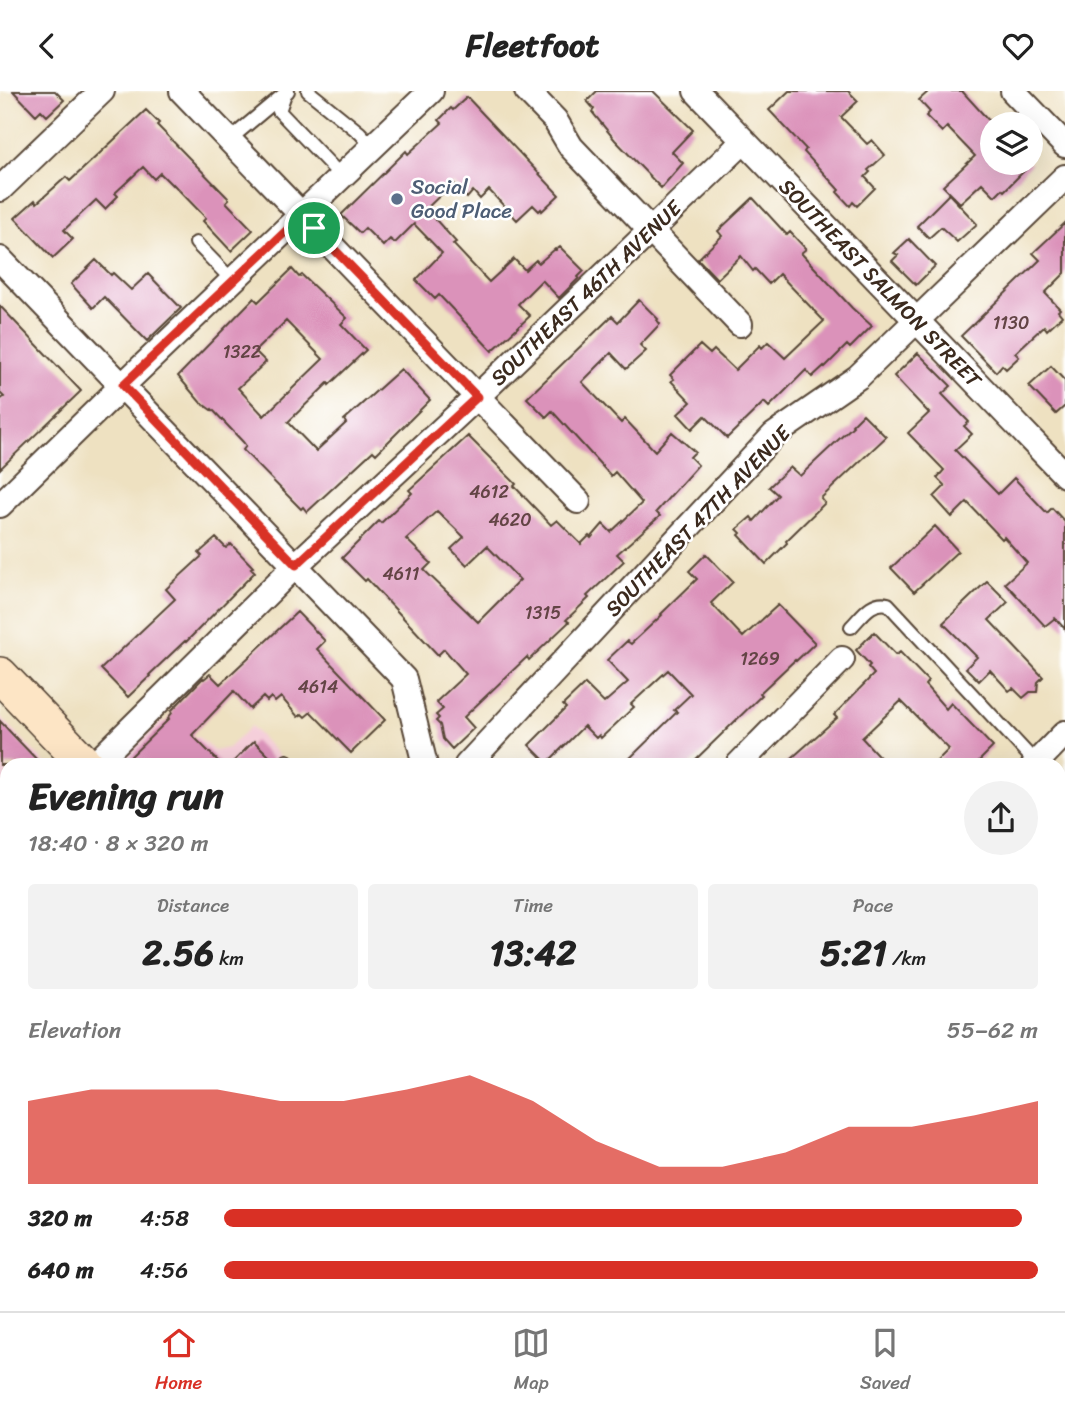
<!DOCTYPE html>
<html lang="en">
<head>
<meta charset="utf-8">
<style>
  body { margin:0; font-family:Sriracha,sans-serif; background:#f2f2f2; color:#222; height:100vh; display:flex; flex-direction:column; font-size:26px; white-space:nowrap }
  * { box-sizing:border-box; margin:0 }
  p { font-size:23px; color:#767676 }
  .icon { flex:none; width:38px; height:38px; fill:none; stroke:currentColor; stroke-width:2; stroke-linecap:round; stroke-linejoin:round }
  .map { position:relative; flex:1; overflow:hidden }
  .drawer { position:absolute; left:0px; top:667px; width:1066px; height:555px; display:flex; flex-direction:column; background:#fff; border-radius:21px 21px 0 0; box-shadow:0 7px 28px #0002 }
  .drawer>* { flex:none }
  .fabs { position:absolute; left:980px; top:21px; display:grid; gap:14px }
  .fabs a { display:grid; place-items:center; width:63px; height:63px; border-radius:50%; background:#fff; box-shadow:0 7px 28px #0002; font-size:35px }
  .pin { position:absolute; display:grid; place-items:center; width:60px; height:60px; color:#fff; margin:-30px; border:4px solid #fff; border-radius:50%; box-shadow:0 2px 7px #0007 }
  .round { display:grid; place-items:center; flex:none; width:74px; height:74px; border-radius:37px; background:#f2f2f2 }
  .overview { display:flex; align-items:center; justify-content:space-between; height:119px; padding:0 28px }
  h1 { font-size:38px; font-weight:700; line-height:52px }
  .stats { display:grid; grid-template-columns:repeat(3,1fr); gap:10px; height:119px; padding:7px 28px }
  .stats div { display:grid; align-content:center; border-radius:7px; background:#f2f2f2; text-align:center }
  .stats b { font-size:35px; font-weight:700 }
  .stats small { font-size:19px; font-weight:400 }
  .stats p { font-size:19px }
  .chart { height:196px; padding:14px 28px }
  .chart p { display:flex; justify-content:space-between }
  .chart svg { width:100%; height:126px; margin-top:7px; fill:#d93025; opacity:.7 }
  ul { padding:0 28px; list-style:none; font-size:23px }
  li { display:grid; grid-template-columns:112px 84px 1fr; align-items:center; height:52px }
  li i { height:18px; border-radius:9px; background:#d93025 }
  header { display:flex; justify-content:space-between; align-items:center; height:91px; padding:0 28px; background:#fff; font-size:32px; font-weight:700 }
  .tab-bar { display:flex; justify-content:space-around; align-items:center; height:98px; border-top:2px solid #e0e0e0; background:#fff; font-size:19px; color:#767676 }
  .tab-bar a { display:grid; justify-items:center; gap:4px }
  .tab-bar .on { color:#d93025 }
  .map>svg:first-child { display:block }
</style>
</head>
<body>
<header><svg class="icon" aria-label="back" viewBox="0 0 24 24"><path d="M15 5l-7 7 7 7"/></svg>Fleetfoot<svg class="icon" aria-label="heart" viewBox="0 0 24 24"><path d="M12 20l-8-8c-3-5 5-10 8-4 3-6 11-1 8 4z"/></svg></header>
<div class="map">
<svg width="1065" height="1220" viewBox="0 0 1065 1220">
  <rect width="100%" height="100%" fill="#fff"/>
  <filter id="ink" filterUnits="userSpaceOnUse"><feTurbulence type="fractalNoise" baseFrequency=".0143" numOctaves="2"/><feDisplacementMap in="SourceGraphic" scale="14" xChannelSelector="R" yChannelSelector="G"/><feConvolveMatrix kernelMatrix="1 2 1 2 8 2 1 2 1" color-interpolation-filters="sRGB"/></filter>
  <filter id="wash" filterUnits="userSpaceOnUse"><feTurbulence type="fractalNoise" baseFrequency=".00686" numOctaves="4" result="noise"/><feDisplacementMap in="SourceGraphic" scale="28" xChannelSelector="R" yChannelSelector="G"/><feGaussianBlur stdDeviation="1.57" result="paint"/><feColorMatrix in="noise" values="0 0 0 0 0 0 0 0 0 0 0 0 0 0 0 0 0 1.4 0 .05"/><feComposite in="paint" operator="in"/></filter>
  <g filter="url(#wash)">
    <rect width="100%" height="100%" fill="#eee1c1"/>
    <path fill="#f5cfda" d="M0,625L47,674H7V760L0,766Z
      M162,629L187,653L197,645L214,660L228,657L251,635L287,674H124L120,670Z"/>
    <g id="blocks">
      <path fill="#db92ba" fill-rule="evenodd" d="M13,0H55L64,9L47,25L41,19L36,24Z
        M597,0H653L693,39L672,61L683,72L661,97L615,49L592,21L594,18L587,10Z
        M789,0H848L858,10L841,26L867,53L872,49L885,64L868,79L870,81L865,86L875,97L857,115L853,111L850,115L837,101L839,99L804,61L806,58L769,19Z
        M929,0H962L992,33V72H1032L1004,100L1002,98L995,105L982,92L960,112L943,95L975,65L947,36L942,41L926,25L930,21L919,9Z
        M467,6L559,104L542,120L541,118L539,120L533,114L517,129L489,99L480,108L473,100L467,107L453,92L426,118L456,151L453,153L489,191L514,168L525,179L536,169L539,172L555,158L556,159L560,156L584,180L578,186L579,187L559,207L542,189L518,213L530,225L492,260L439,204L435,208L416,189L442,162L414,133L395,152L390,148L383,155L365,137L360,142L341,124L406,60L408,63L442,32L439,29L451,17L453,19Z
        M146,19L159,32L157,34L229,108L226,111L253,139L231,160L203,130L206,127L173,93L172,94L160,82L154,88L143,76L115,102L118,105L105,118L96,109L64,139L73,148L53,167L15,127L35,109L37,112L66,86L70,90Z
        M949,103L977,133L957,151L941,136L929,147L917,135Z
        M753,107L787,144L790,141L806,158L801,162L852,217L872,235L850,257L847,254L825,276L824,275L812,286L806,279L769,316L764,311L727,347L705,325L692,338L678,323L691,311L671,290L674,288L670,284L700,254L710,263L714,259L735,279L760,254L762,257L768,251L785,267L824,230L779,183L769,193L755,178L753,180L741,165L717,188L698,168L722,145L718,140Z
        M1065,132V182L1045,202L1060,218L1058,220L1062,225L1047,239L1044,235L1015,262L1019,266L1006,278L1002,274L996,281L961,245L1040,169L1033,162Z
        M909,148L935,175L916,194L892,170L898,164L894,162Z
        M96,169L111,184L113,182L131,199L148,183L181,217L147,250L104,206L93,217L71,193Z
        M292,178L299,186L302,184L347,227L341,233L366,259L329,294L328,292L288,331L316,360L346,332L344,329L401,278L430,309L376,363L373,360L307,421L303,416L301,418L243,359L246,355L243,351L212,318L211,319L200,311L178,285L254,207L258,211ZM286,230L323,268L264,325L238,297L266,271L255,260Z
        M639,209L658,228L657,229L660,233L640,254L646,260L626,278L611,262L582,291L621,332L625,328L655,360L672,341L695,361L690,366L698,374L656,421L660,425L617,463L624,470L587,505L589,507L566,529L569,531L529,569L527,566L464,626L474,637L452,658L443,648L440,634L436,630L439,627L436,624L443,618L436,611L466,583L444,558L438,564L367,488L365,490L342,467L379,430L381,432L412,402L409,399L468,345L516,393L514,395L551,434L557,429L581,453L589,445L591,447L603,433L611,441L642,412L615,381L611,385L552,320L546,326L527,307L612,225L618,231ZM437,420L464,446L451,458L467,474L487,455L520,489L478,531L424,479L431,472L406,448Z
        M0,215L81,300L0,378V309L4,306L0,302Z
        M918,262L951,295L942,303L969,331L964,335L972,343L955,359L998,403L1014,387L1047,422L1052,417L1065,431V538L1055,527L1045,535L1005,492L1027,472L1004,446L1002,448L967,411L952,426L934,406L945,395L937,387L944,379L908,342L929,322L894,285Z
        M1051,275L1065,290V315L1056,323L1029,295Z
        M863,323L886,346L821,407L825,412L786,450L787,452L766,473L739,444L741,442L737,438L751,426L754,430L778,404L769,396L790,376L800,385L853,335L852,334Z
        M935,435L958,460L914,501L891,477Z
        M216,447L226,457L231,453L253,476L251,477L255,481L186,551L185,550L149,584L150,585L128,606L101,578L175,508L166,498L202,465L199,462Z
        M706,463L733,491L711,512L743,546L778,514L815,552L796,570L795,569L760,602L762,604L690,674H623L677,621L674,619L691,603L668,579L631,613L634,616L601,647L599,644L596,647L584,635L547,672L529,654L566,617L563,614L585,593L604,612L628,591L607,569L627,550L631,553L662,524L661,523L697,488L689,480Z
        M987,490L1008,511L989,529L1043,586L1038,591L1037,601H1030L1023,607L1013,597L1009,600L990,579L979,590L966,577L977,566L943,532Z
        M297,521L325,550L317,558L385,629L351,662L311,621L305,626L302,623L298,626L281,606L275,611L271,606L267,610L263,606L250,618L234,600L192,644L222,674H122L169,628L168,627L172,622L171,620L203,587L204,588L210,583L220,593Z
        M874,541L896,564L900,561L928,590L925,594L946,618L951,612L993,656L975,674H933L949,658L901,610L862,647L887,674H784L837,627L834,624L874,583L868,576L870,574L856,559Z
        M0,630L14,645L42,674H0Z
        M254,650L276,672L275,674H230Z"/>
    </g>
  </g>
  <g filter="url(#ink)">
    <use href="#blocks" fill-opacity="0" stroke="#564536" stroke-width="2"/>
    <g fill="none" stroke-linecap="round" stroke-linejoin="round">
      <defs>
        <path id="service" d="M288,0L285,3L279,20L342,86
          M308,0L360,42L373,56
          M229,49L284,3
          M196,152L233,190
          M851,536C862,525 871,509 888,513L1036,672
          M284,674L287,670
          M457,1214L462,1220"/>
        <path id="minor" d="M182,0L578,410
          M527,0L555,29L571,56L740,233
          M696,0L1065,384
          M1013,0L1065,54
          M0,98L102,0
          M0,168L404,588L425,674
          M0,414L123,294L431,0
          M94,674L296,474L477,306L744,50
          M467,674L774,344L858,286L1065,86
          M738,674L842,568
          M1034,674L1065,642
          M0,764L7,758
          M1059,998L1065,991
          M0,1104L7,1097
          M1002,1214L1007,1220
          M240,1220L246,1214
          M514,1220L519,1214
          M840,1220L845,1214"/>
        <path id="secondary" d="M0,584L86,674
          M605,1214L610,1220"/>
      </defs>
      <use href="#service" stroke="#564536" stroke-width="16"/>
      <use href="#minor" stroke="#564536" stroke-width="28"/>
      <use href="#secondary" stroke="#564536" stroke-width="38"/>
      <use href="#service" stroke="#fff" stroke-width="12"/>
      <use href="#minor" stroke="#fff" stroke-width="24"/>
      <use href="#secondary" stroke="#fde5c5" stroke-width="35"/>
    </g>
  </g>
  <g fill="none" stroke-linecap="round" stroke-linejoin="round" filter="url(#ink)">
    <defs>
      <path id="route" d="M302,125L477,306L296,474L123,294Z"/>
    </defs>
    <use href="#route" stroke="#fff" stroke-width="14"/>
    <use href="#route" stroke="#d93025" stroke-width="9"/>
  </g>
  <circle fill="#5c6f8a" stroke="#fff" stroke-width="2.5" cx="397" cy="108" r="7"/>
  <g text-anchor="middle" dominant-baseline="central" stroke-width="5" stroke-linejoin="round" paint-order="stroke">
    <g font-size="18" fill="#634445">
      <text x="1011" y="232">1130</text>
      <text x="242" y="261">1322</text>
      <text x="489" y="401">4612</text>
      <text x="510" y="429">4620</text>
      <text x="401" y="483">4611</text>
      <text x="543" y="522">1315</text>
      <text x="760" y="568">1269</text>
      <text x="318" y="596">4614</text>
    </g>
    <g font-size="21" fill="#4e5e75" stroke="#fff" text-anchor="start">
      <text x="411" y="96">Social<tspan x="411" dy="24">Good Place</tspan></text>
    </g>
    <g font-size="21" fill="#3b2a1e" stroke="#fff">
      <text transform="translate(880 192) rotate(46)">SOUTHEAST SALMON STREET</text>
      <text transform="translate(586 202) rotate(-44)">SOUTHEAST 46TH AVENUE</text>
      <text transform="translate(698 430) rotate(-46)">SOUTHEAST 47TH AVENUE</text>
    </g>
  </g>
</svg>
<div class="fabs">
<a><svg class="icon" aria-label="layers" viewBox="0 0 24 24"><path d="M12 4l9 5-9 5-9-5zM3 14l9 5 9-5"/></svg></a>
</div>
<div class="pin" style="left:314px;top:137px;background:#1e9e55"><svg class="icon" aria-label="arrive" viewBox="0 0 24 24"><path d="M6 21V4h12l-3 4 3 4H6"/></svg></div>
<section class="drawer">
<div class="overview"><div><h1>Evening run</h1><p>18:40 · 8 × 320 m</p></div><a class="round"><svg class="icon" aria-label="share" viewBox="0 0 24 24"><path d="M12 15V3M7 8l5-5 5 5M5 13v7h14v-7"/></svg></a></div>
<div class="stats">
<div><p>Distance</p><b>2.56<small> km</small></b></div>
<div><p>Time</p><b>13:42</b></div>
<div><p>Pace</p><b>5:21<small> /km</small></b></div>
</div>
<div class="chart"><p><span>Elevation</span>55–62 m</p>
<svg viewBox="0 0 160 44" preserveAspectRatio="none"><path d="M0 44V15L10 11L20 11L30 11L40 15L50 15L60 11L70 6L80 15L90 29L100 38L110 38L120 33L130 24L140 24L150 20L160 15V44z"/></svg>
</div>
<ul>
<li><b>320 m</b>4:58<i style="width:98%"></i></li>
<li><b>640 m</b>4:56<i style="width:100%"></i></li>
</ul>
</section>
</div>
<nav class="tab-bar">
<a class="on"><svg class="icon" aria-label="home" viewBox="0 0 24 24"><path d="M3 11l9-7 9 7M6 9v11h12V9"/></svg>Home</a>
<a><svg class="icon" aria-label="map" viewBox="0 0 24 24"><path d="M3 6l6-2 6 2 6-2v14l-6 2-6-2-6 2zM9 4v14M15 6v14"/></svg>Map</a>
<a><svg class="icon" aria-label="saved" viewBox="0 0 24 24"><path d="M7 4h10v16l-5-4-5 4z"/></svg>Saved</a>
</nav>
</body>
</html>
